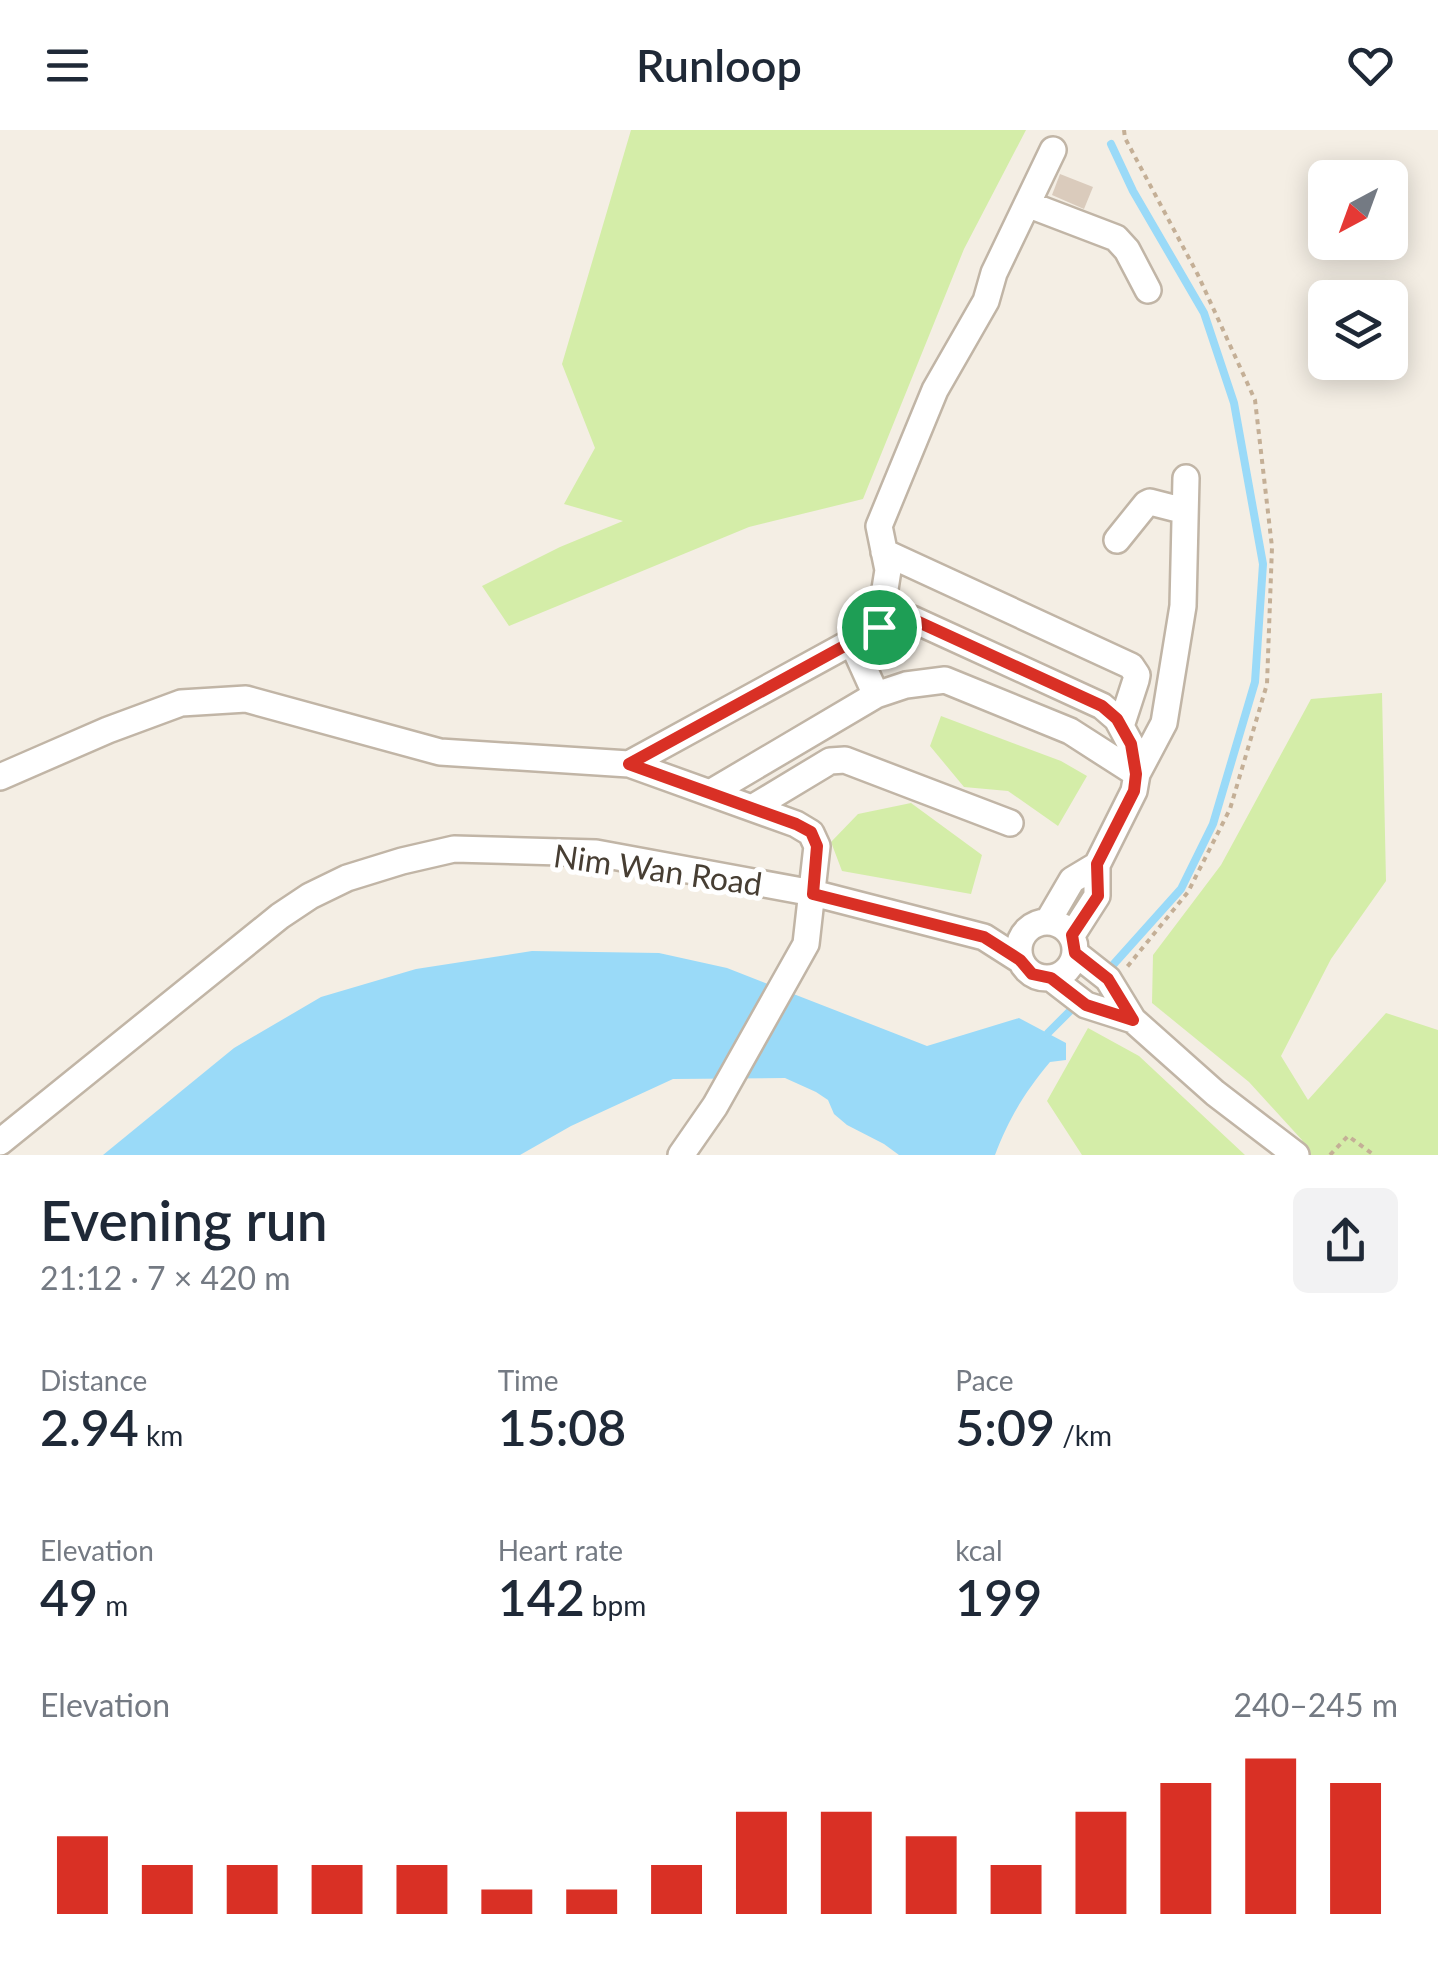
<!DOCTYPE html>
<html lang="en">
<head>
<meta charset="utf-8">
<style>
  body { margin:0; font-family:Lato,sans-serif; background:#f2f2f3; color:#1f2937; height:100vh; display:flex; flex-direction:column; font-size:38px; white-space:nowrap }
  * { box-sizing:border-box; margin:0 }
  p { font-size:32px; color:#747a83 }
  .icon { flex:none; width:55px; height:55px; fill:none; stroke:currentColor; stroke-width:2; stroke-linecap:round; stroke-linejoin:round }
  .map { position:relative; height:1025px; overflow:hidden }
  .side { display:flex; flex-direction:column; background:#fff; flex:1 }
  .side>* { flex:none }
  .needle { width:65px; rotate:221deg }
  .controls { position:absolute; left:1308px; top:30px; display:grid; gap:20px }
  .controls a { display:grid; place-items:center; width:100px; height:100px; border-radius:15px; background:#fff; box-shadow:0 5px 25px #0003; font-size:50px }
  .pin { position:absolute; display:grid; place-items:center; width:85px; height:85px; color:#fff; margin:-42px; border:5px solid #fff; border-radius:50%; box-shadow:0 2px 10px #0007 }
  .round { display:grid; place-items:center; flex:none; width:105px; height:105px; border-radius:15px; background:#f2f2f3 }
  .summary { display:flex; align-items:center; justify-content:space-between; height:170px; padding:0 40px }
  h1 { font-size:55px; font-weight:600; line-height:75px }
  .figures { display:grid; grid-template-columns:repeat(3,1fr); gap:15px; height:170px; padding:10px 40px }
  .figures div { display:grid; align-content:center }
  .figures b { font-size:50px; font-weight:600 }
  .figures small { font-size:28px; font-weight:400 }
  .figures p { font-size:28px }
  .chart { height:280px; padding:20px 40px }
  .chart p { display:flex; justify-content:space-between }
  .chart svg { width:100%; height:180px; margin-top:10px; stroke:#d93025; stroke-width:6 }
  header { display:flex; justify-content:space-between; align-items:center; height:130px; padding:0 40px; background:#fff; font-size:45px; font-weight:600 }
  .map>svg:first-child { display:block }
</style>
</head>
<body>
<header><svg class="icon" aria-label="menu" viewBox="0 0 24 24"><path d="M4 6h16M4 12h16M4 18h16"/></svg>Runloop<svg class="icon" aria-label="heart" viewBox="0 0 24 24"><path d="M12 20l-8-8c-3-5 5-10 8-4 3-6 11-1 8 4z"/></svg></header>
<div class="map">
<svg width="1438" height="1025" viewBox="0 0 1438 1025">
  <rect width="100%" height="100%" fill="#f4eee4"/>
  <path fill="#d4eda8" d="M631,0H1026L964,119L863,369L749,397L509,496L482,456L560,417L623,391L564,374L595,318L562,234Z
    M1382,563L1386,751L1331,829L1281,926L1308,970L1386,883L1438,900V1025H1308L1302,1010L1249,952L1152,873L1153,825L1221,735L1311,569Z
    M941,586L1061,631L1087,646L1058,696L1008,661L964,657L930,616Z
    M911,673L982,725L971,764L842,741L831,712L858,684Z
    M1088,898L1139,926L1245,1025H1082L1047,971Z"/>
  <path fill="#9adaf8" d="M532,821L659,823L727,838L927,916L1019,888L1066,913V930L1050,932C1025,962 1009,988 995,1025H899L884,1014L847,995L834,984L828,970L816,962L785,948L673,949L571,996L520,1025H103L234,918L321,867L416,839Z"/>
  <g fill="none" stroke-linecap="round" stroke-linejoin="round">
    <path stroke="#9adaf8" stroke-width="8" d="M1111,14L1133,61L1204,183L1234,273L1263,434L1255,552L1213,694L1181,759L1112,836
      M1048,903L1071,880"/>
  </g>
  <path fill="#dacbbc" d="M1060,44L1093,57L1084,79L1052,65Z"/>
  <g fill="none" stroke-linecap="round" stroke-linejoin="round">
    <defs>
      <path id="minor" d="M1027,74L1116,108L1127,120L1148,160
        M1117,410L1146,374L1150,372L1185,381
        M884,422L1131,536L1137,545L1136,550L1121,596
        M879,497L888,440L879,396L935,260L986,171L994,143L1053,20
        M852,512L876,565
        M629,634L879,497L893,490L912,489L1102,576L1117,589L1131,615L1137,644L1134,661L1097,735V766L1072,805
        M0,647L108,600L181,573L246,569L440,622L629,634L796,694L811,703L817,716L806,814L715,976L681,1025
        M710,663L876,565L906,555L945,550L1070,601L1137,644L1164,593L1183,476L1186,348
        M752,678L830,631L845,630L1010,693
        M1048,791L1072,750L1097,735
        M1019 820a28 28 0 1 1 56 0a28 28 0 1 1-56 0Z
        M1075,823L1108,849L1133,890L1215,963L1296,1025
        M1051,848L1086,875L1133,890
        M0,1012L280,786L310,766L347,748L402,731L454,719L596,723L813,763L984,807L1020,830"/>
    </defs>
    <use href="#minor" stroke="#c1b5a6" stroke-width="30"/>
    <path stroke="#c4af96" stroke-width="4" stroke-dasharray="5 5" stroke-linecap="butt" d="M1124,0L1125,8L1198,145L1255,270L1272,417L1267,554L1230,679L1188,762L1127,837
      M1330,1025L1348,1006L1374,1025"/>
    <use href="#minor" stroke="#fff" stroke-width="25"/>
  </g>
  <g fill="none" stroke-linecap="round" stroke-linejoin="round">
    <defs>
      <path id="route" d="M912,489L1102,576L1117,589L1131,614L1136,644L1134,661L1097,734L1098,766L1072,805L1075,823L1108,849L1133,890L1086,875L1051,848L1032,844L1020,830L984,807L813,764L817,716L811,702L796,694L629,634L879,497L893,490Z"/>
    </defs>
    <use href="#route" stroke="#fff" stroke-width="20"/>
    <use href="#route" stroke="#d93025" stroke-width="12"/>
  </g>
  <g text-anchor="middle" dominant-baseline="central" stroke-width="10" stroke-linejoin="round" paint-order="stroke">
    <g font-size="32" fill="#473e33" stroke="#fff">
      <text transform="translate(658 739) rotate(8)">Nim Wan Road</text>
    </g>
  </g>
</svg>
<div class="controls">
<a><svg class="needle" viewBox="-14 -14 28 28"><path d="M0-13l5 13h-10z" fill="#e53935"/><path d="M0 13l5-13h-10z" fill="#747a83"/></svg></a>
<a><svg class="icon" aria-label="layers" viewBox="0 0 24 24"><path d="M12 4l9 5-9 5-9-5zM3 14l9 5 9-5"/></svg></a>
</div>
<div class="pin" style="left:879px;top:497px;background:#1e9e55"><svg class="icon" aria-label="arrive" viewBox="0 0 24 24"><path d="M6 21V4h12l-3 4 3 4H6"/></svg></div>
</div>
<section class="side">
<div class="summary"><div><h1>Evening run</h1><p>21:12 · 7 × 420 m</p></div><a class="round"><svg class="icon" aria-label="share" viewBox="0 0 24 24"><path d="M12 15V3M7 8l5-5 5 5M5 13v7h14v-7"/></svg></a></div>
<div class="figures">
<div><p>Distance</p><b>2.94<small> km</small></b></div>
<div><p>Time</p><b>15:08</b></div>
<div><p>Pace</p><b>5:09<small> /km</small></b></div>
</div>
<div class="figures">
<div><p>Elevation</p><b>49<small> m</small></b></div>
<div><p>Heart rate</p><b>142<small> bpm</small></b></div>
<div><p>kcal</p><b>199</b></div>
</div>
<div class="chart"><p><span>Elevation</span>240–245 m</p>
<svg viewBox="0 0 160 44" preserveAspectRatio="none"><path d="M5 44V25M15 44V32M25 44V32M35 44V32M45 44V32M55 44V38M65 44V38M75 44V32M85 44V19M95 44V19M105 44V25M115 44V32M125 44V19M135 44V12M145 44V6M155 44V12"/></svg>
</div>
</section>
</body>
</html>
